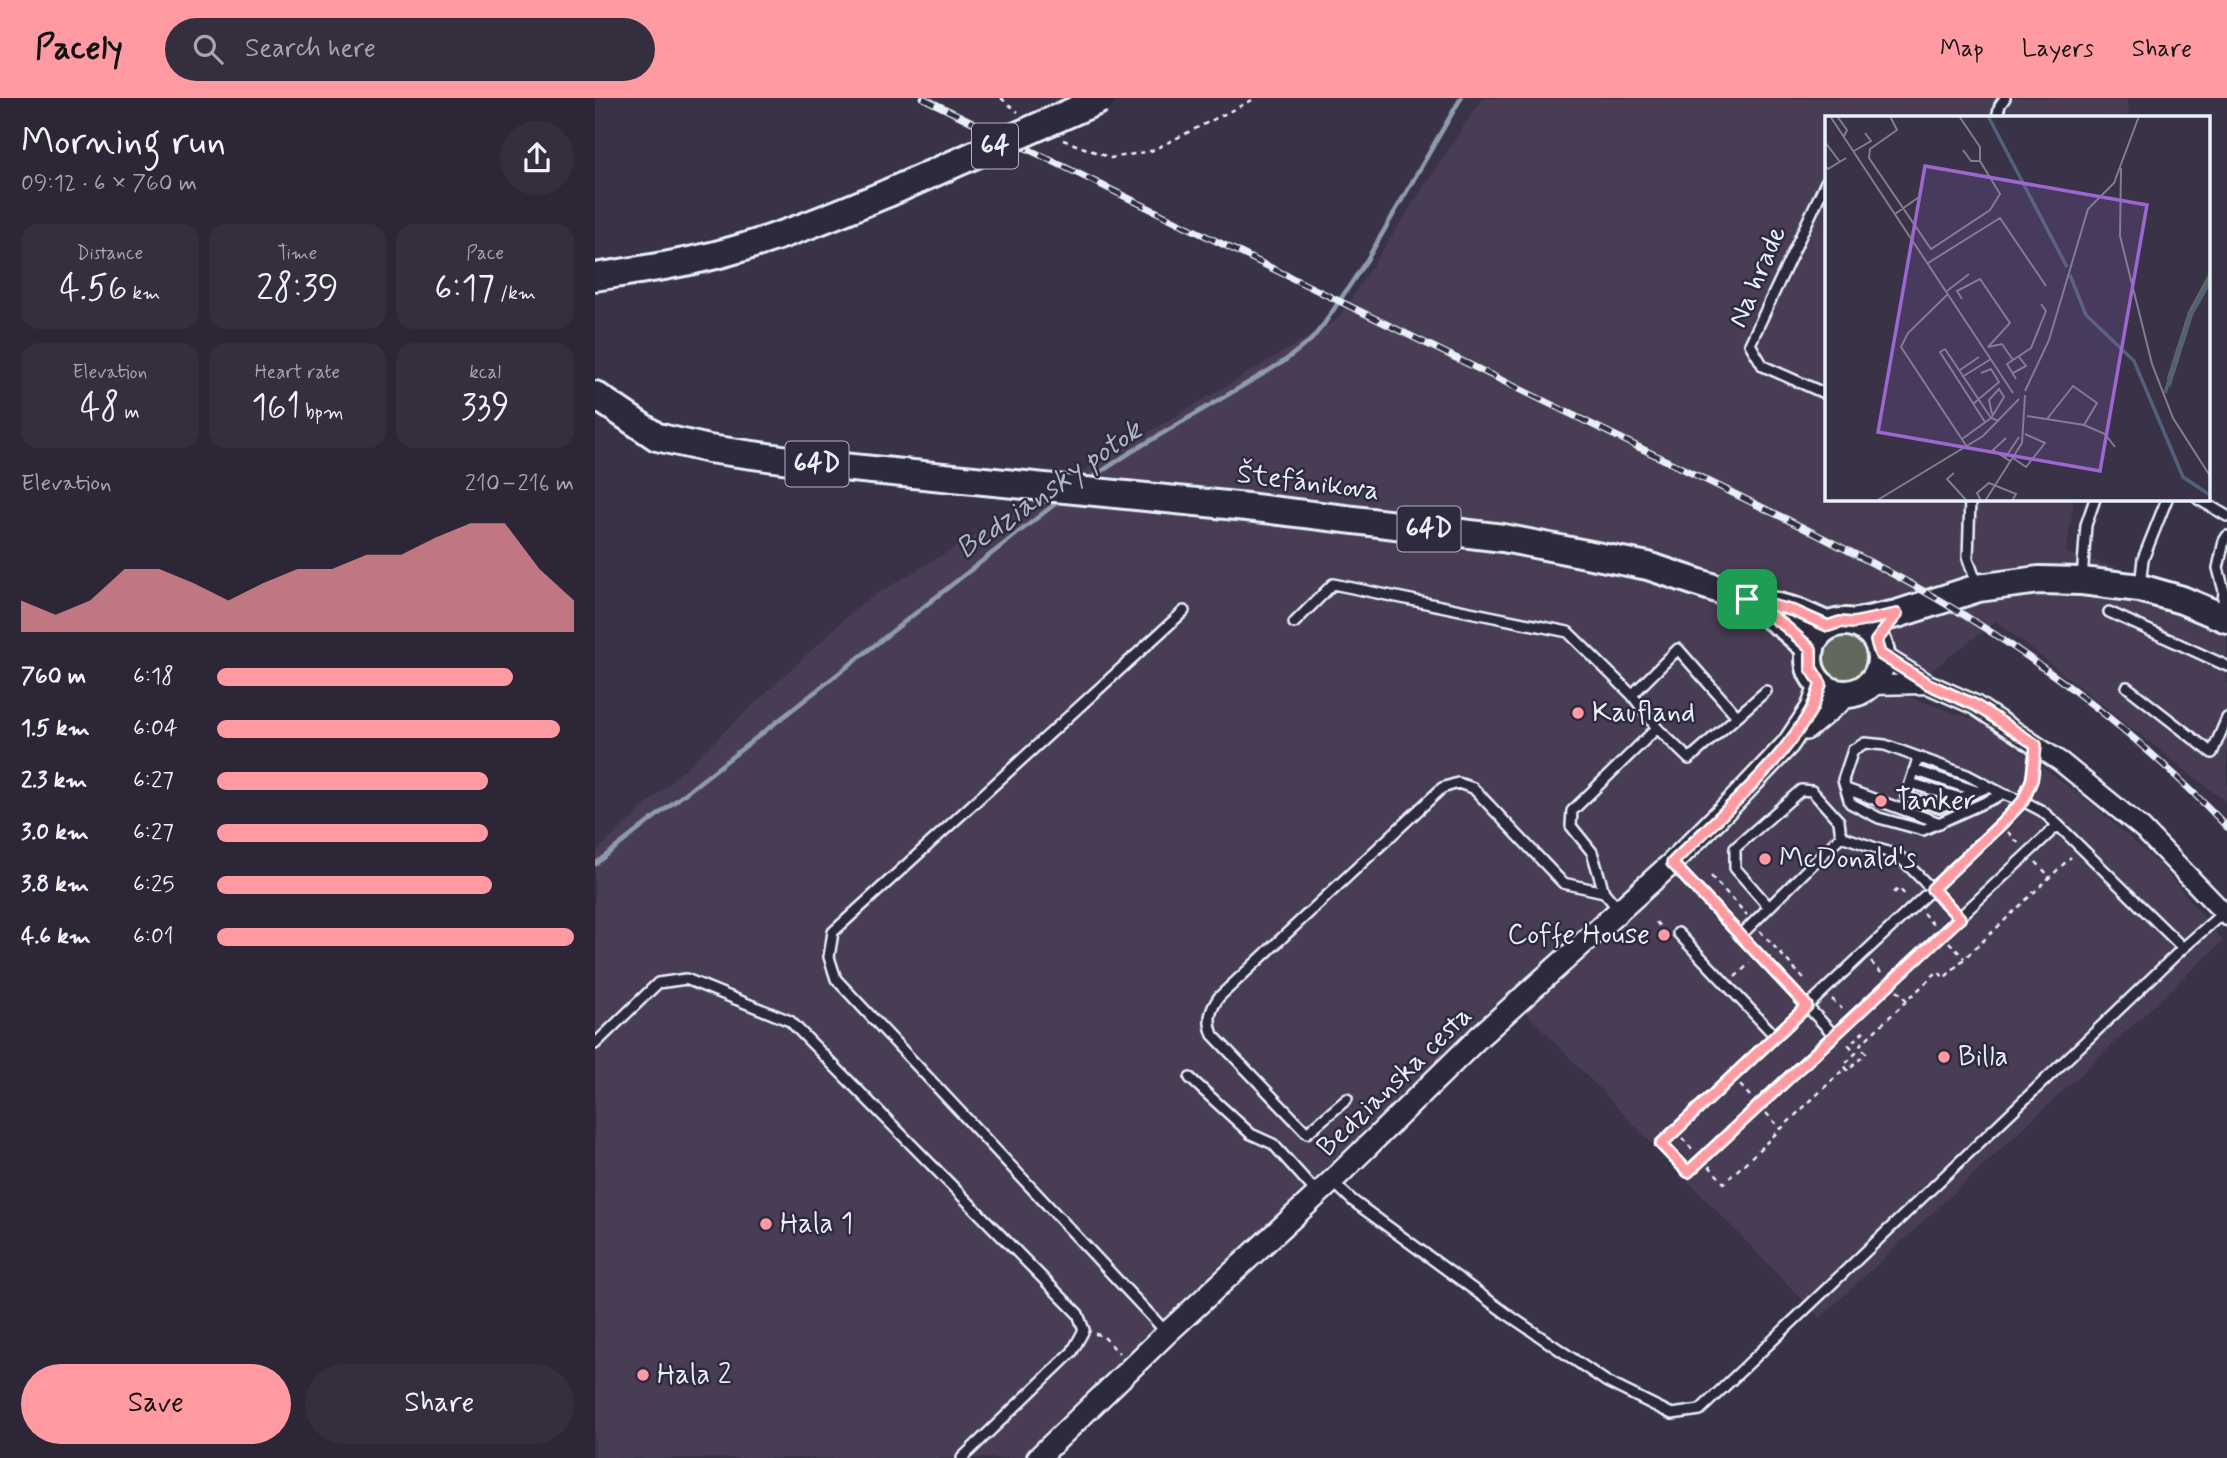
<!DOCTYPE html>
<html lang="en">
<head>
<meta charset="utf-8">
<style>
  body { margin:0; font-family:Mynerve,sans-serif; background:#342e3e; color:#f1f3f6; height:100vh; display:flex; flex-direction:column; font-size:26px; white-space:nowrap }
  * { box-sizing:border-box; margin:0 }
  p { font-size:23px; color:#a6a5ad }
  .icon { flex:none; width:38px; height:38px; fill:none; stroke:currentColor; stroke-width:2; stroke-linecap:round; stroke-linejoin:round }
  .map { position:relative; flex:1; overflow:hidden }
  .panel { display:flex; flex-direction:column; background:#2c2636; width:595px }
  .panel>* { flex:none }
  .pin { position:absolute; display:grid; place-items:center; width:60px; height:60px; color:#fff; margin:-30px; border-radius:14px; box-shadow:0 4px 10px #0006 }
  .round { display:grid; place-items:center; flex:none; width:74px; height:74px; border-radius:37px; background:#342e3e }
  .head { display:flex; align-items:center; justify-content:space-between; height:119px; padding:0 21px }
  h1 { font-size:38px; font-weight:600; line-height:52px }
  .figures { display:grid; grid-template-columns:repeat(3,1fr); gap:10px; height:119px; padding:7px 21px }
  .figures div { display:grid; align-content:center; border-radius:18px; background:#342e3e; text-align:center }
  .figures b { font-size:35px; font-weight:600 }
  .figures small { font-size:19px; font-weight:400 }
  .figures p { font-size:19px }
  .chart { height:196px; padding:14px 21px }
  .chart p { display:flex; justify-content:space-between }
  .chart svg { width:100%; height:126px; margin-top:7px; fill:#ff9aa2; opacity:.7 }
  .cta { display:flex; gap:14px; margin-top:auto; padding:14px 21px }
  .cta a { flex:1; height:80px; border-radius:42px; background:#ff9aa2; color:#111; font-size:28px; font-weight:600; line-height:80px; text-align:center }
  .cta a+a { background:#342e3e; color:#f1f3f6 }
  ul { padding:0 21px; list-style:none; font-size:23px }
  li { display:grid; grid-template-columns:112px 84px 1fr; align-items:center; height:52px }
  li i { height:18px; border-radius:9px; background:#ff9aa2 }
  header { display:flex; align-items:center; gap:42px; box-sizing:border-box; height:98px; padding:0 35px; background:#ff9aa2; color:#111 }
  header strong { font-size:33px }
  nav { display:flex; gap:38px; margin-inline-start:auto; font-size:24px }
  .search { width:490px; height:63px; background:#342e3e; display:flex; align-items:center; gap:18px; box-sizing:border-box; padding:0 24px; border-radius:38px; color:#a6a5ad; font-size:26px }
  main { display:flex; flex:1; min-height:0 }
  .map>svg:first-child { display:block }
</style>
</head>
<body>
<header>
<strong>Pacely</strong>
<div class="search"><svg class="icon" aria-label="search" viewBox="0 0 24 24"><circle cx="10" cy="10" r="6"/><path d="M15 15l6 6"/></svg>Search here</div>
<nav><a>Map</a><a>Layers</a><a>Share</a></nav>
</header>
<main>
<section class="panel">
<div class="head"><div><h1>Morning run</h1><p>09:12 · 6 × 760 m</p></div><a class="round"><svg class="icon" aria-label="share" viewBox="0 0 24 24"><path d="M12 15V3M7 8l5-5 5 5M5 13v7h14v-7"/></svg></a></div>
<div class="figures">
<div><p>Distance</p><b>4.56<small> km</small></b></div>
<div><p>Time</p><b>28:39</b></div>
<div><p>Pace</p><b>6:17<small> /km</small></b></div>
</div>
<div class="figures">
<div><p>Elevation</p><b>48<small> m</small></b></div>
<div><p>Heart rate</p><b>161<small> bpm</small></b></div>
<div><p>kcal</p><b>339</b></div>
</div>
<div class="chart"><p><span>Elevation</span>210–216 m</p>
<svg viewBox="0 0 160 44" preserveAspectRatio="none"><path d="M0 44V33L10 38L20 33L30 22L40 22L50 27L60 33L70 27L80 22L90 22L100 17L110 17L120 11L130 6L140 6L150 22L160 33V44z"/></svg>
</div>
<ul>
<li><b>760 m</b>6:18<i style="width:83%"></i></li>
<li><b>1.5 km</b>6:04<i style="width:96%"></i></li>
<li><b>2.3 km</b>6:27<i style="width:76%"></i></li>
<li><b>3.0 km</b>6:27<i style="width:76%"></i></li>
<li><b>3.8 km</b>6:25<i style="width:77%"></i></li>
<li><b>4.6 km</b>6:01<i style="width:100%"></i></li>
</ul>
<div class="cta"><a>Save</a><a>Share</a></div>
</section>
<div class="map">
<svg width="1632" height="1360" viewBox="0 0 1632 1360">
  <rect width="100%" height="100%" fill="#3a3348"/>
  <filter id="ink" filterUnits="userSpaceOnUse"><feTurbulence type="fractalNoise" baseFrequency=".0143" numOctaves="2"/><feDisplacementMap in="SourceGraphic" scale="14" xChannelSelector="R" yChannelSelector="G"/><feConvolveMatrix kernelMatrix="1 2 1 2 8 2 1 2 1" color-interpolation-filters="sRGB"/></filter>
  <g filter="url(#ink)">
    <path fill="#483e55" d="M887,0H1531L1534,7L1532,19H1231V401H1479L1471,455L1601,493L1632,506V705L1401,523L1305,596L1386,624L1497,706L1568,770L1628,843L1225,1220L920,903L433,1360H0V755L267,505L742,222Z"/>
    <path fill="#62695b" stroke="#a5adaa" stroke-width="2" d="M1229 560a23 23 0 1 1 46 0a23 23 0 1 1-46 0Z"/>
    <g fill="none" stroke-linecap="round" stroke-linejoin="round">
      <path stroke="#8d9bad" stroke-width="4.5" d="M492,383L536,354L688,264L716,242L729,226L773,160L866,0
        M0,766L465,402"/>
      <defs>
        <path id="service" d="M1402,19L1405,7L1410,0
          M1231,84L1155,246L1168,268L1231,296
          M1375,401L1373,461L1383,489
          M1603,401L1632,418
          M1487,481L1491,427L1500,401
          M1545,488L1548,461L1572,401
          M1514,514L1632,568
          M1627,514L1629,493L1623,470L1629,443L1632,438
          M699,525L738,486L973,534L1037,597L1062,630L1094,661L1171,593
          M1532,589L1617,655L1632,620
          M1037,597L1083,551L1142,618
          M1441,647L1437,681L1428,703L1406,726L1066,1046L1093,1074L1463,727
          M1323,660L1311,699L1344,709L1393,689
          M1319,672L1381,693
          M1315,685L1365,700
          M1251,691L1345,725
          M1408,696L1328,732L1284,720L1255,705L1248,682L1258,652L1270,645L1290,647L1372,677L1408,696L1428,703L1447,713L1463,727L1588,850
          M1246,738L1304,758L1365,820
          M1077,765L1239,937
          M1174,809L1140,770V750L1206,692L1217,693L1244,723L1246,738
          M1024,812L1009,794L997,754L976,728L977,713L1062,630
          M1083,835L1180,938
          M1145,838L1246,738
          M0,946L63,885L91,881L195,923L483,1216L489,1232L477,1254L367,1360
          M595,980L656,1036L678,1046L722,1095
          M752,1001L712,1035L618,937C612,922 615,912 624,899L847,690L863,685L878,690L968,785L1009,794
          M737,1083L758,1103L912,1216L1012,1284L1077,1316L1105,1312L1588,850L1629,814
          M572,1235L241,881L234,859L238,834L589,513"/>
        <path id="minor" d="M1285,556L1333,586L1380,607L1466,664L1547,730L1632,818
          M1273,587L1333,586"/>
        <path id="tertiary" d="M1211,631L1255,595
          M443,1360L572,1235L737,1083L885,938L1077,765L1139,703L1193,646L1217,610L1226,586"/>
        <path id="primary" d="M0,179C44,172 89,166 132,154C187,139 240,117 293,95
          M0,297L62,339L114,351L237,368L652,409L908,440L1053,468L1152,501L1199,513L1233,528
          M1165,510L1190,528L1216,551
          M1214 560a36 36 0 1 1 72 0a36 36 0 1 1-72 0Z
          M1258,525L1302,516L1383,490L1444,482L1487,483L1545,490L1587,502L1632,521"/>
      </defs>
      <use href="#service" stroke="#e8f1f8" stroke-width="14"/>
      <use href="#minor" stroke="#e8f1f8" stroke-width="23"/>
      <use href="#tertiary" stroke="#e8f1f8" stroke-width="26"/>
      <use href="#primary" stroke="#e8f1f8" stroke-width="32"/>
      <path stroke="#e8f1f8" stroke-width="2.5" stroke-dasharray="5 5" stroke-linecap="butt" d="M406,0L423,14
        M468,42L516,60L556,53L661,0
        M1413,734L1425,747
        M1441,764L1455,779
        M1116,778L1152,817
        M1299,795L1304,790L1311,798
        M1328,815L1340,829
        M1061,824L1067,831
        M1165,833L1209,881
        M1354,844L1369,860
        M1276,864L1288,877
        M1140,879L1155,865
        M1302,892L1312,903
        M1237,901L1247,911
        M1269,933L1254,947L1261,955L1249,967L1253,973L1271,955L1265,947L1343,873L1349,880L1476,759
        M1145,987L1155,998
        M1171,1015L1186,1031
        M1087,1040L1099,1053
        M1114,1068L1129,1085L1250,970
        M500,1236L507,1237L524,1255"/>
      <use href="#service" stroke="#2f2a3d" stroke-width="9"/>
      <use href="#minor" stroke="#2f2a3d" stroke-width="18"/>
      <use href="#tertiary" stroke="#2f2a3d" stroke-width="21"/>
      <use href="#primary" stroke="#2f2a3d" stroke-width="26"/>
      <defs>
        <path id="rail" d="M328,0L1193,422C1244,448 1295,473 1344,502C1449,564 1548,640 1632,729"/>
      </defs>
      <use href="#rail" stroke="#e8f1f8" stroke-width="7"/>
      <use href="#rail" stroke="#2f2a3d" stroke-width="4.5" stroke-dasharray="13" stroke-linecap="butt"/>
      <defs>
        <path id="primary-bridge" d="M293,95L506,1"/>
      </defs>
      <use href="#primary-bridge" stroke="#e8f1f8" stroke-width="32" stroke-linecap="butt"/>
      <use href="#primary-bridge" stroke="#2f2a3d" stroke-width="26"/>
    </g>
  </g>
  <g fill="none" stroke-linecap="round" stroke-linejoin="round" filter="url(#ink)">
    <defs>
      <path id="route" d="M1152,501L1199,513L1233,528L1245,524L1258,525L1302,516L1281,543L1285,556L1333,586L1380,607L1441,647L1437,681L1428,703L1406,726L1337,791L1365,820L1093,1074L1066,1046L1212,908L1077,765C1123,719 1184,668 1216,612C1220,604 1223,594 1226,586L1216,570V551L1190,528Z"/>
    </defs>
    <use href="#route" stroke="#fff" stroke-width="14"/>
    <use href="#route" stroke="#ff9aa2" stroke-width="9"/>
  </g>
  <g fill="#ff9aa2" stroke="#2f2a3d" stroke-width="2.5">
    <circle cx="983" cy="615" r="7"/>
    <circle cx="1286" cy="703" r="7"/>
    <circle cx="1170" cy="761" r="7"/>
    <circle cx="1069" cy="837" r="7"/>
    <circle cx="1349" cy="959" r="7"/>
    <circle cx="171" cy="1126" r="7"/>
    <circle cx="48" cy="1277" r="7"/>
  </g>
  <g text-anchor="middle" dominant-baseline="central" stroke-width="5" stroke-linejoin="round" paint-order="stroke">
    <g fill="#2f2a3d" stroke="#b0b5c0" stroke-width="2">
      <rect x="377" y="25.5" width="46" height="45" rx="5"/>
      <rect x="190.5" y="343.5" width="63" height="45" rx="5"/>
      <rect x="802.5" y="408.5" width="63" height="45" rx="5"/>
    </g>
    <g font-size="26" font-weight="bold" fill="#e8f1f8">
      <text x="400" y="48">64</text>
      <text x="222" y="366">64D</text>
      <text x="834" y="431">64D</text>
    </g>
    <g font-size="28" fill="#e8f1f8" stroke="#2f2a3d">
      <text transform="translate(1163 179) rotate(-67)">Na hrade</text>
      <text transform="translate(713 385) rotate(7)">Štefánikova</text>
      <text transform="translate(800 984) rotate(-44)">Bedzianska cesta</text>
    </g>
    <g font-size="28" fill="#e8f1f8" stroke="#2f2a3d" text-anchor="start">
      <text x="997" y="615">Kaufland</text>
      <text x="1300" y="703">Tanker</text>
      <text x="1184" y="761">McDonald's</text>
      <text x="1055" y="837" text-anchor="end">Coffe House</text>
      <text x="1363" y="959">Billa</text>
      <text x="185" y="1126">Hala 1</text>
      <text x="62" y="1277">Hala 2</text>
    </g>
    <g font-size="30" font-style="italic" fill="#acb7c6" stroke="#2f2a3d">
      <text transform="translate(454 392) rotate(-35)">Bedziansky potok</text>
    </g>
  </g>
  <g transform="translate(1230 18)">
    <rect width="385" height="385" fill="#3a3348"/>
    <path d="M385,155V169L368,199L345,272L342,262L363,196Z" fill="#62695b"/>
    <path fill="none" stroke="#51617b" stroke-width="3.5" d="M163,0L242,151M245,159L261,199L309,245L358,361L385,379M340,277L366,198L385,164"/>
    <path fill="none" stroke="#807f8e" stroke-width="2" d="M5,0L188,277M12,0L22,14L19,20M65,0L72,14L45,33L44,42L106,133L165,94L175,78L155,45H146L138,34M134,0L155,31V45M0,26L15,46M29,35L46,25L40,17M0,49L3,53L21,42M296,52L295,120L327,248L348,302L385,360M70,98L94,81M103,147L175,102L221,170M122,175L144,158M123,178L83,217L76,231L142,331M137,183L132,175L155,163L185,207L163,231M163,231L177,228L188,244M120,233L166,302L174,305M120,233L115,236L160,306M135,254L154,241M188,257L201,250L194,241M137,261L166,243M191,263L182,248L206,232L221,195L216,188M200,275L224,224L263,93L289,67L314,0M148,288L174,266L166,253L156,257M202,300L259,309L280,318L290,331M222,303L248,270L272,287L259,309M181,322L168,334L185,345M137,323L166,302L179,281L174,273L164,284L167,298M180,342L194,321M188,342L201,351L220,327L200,318M129,357L122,363L142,385M51,385L158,320L194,283M156,385L152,377L164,367L191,378L187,385M160,385L197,327L200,279"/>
    <path fill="#9c67d0" fill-opacity="0.15" stroke="#9c67d0" stroke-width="3.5" d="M100,50L322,89L275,355L53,316Z"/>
    <rect width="385" height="385" fill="none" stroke="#e8f1f8" stroke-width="3.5"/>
  </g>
</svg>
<div class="pin" style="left:1152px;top:501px;background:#1e9e55"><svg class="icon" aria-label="arrive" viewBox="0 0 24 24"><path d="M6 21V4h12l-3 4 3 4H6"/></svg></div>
</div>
</main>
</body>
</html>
